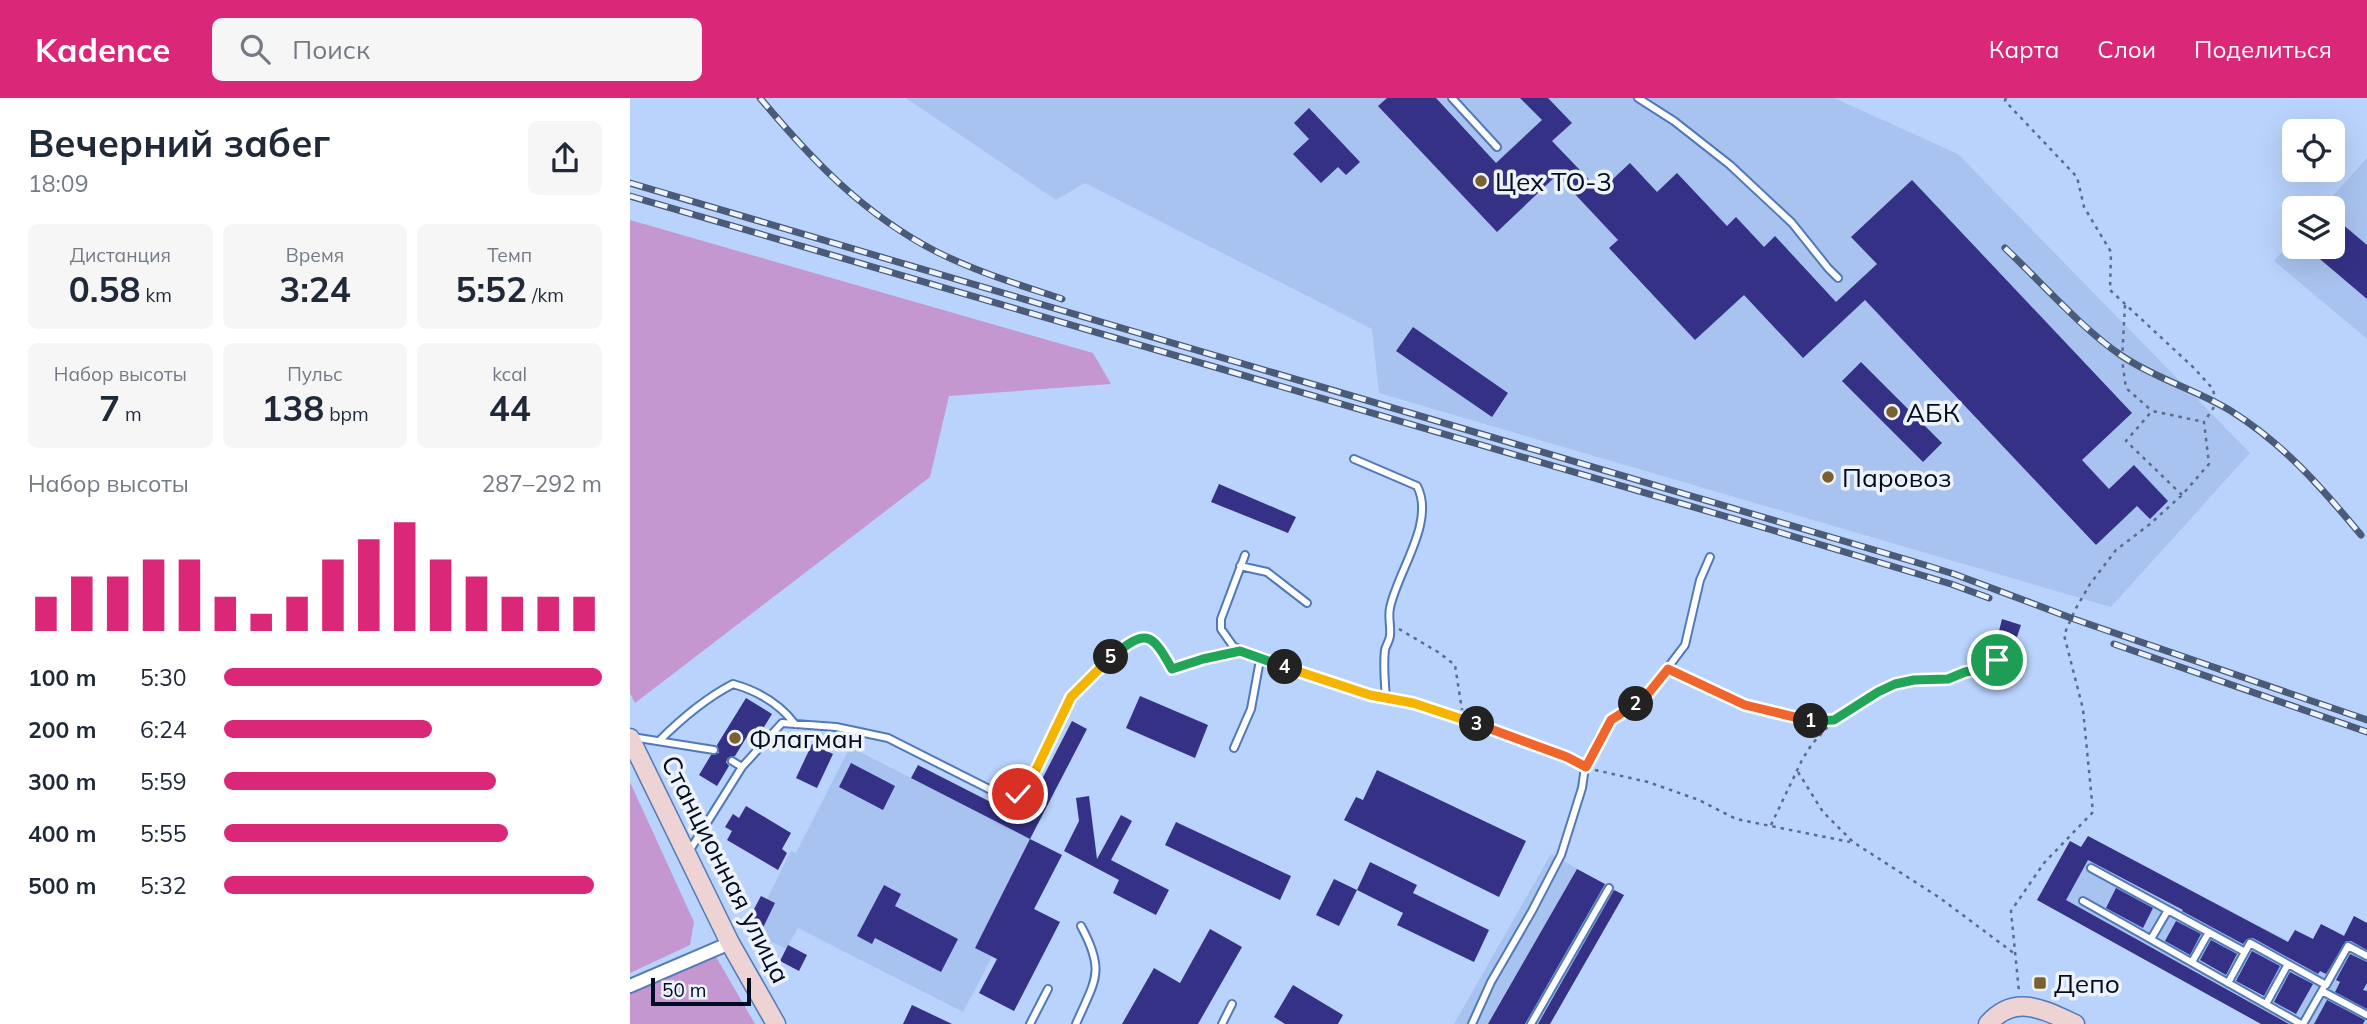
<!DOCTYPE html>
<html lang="ru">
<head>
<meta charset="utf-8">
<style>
  body { margin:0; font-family:Mulish,sans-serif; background:#f6f6f7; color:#1f2937; height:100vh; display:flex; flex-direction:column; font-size:26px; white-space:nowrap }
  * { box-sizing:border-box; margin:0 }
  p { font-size:23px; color:#747a83 }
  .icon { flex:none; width:38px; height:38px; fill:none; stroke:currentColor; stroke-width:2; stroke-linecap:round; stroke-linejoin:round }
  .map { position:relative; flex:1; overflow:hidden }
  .panel { display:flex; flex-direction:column; background:#fff; width:630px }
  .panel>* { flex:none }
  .tools { position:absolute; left:1652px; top:21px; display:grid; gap:14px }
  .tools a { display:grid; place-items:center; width:63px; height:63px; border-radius:10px; background:#fff; box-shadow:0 7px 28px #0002; font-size:35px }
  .scale { position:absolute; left:21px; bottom:18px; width:100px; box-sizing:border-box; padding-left:7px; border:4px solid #010c23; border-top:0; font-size:19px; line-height:24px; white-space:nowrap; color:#010c23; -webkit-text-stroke:5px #eef3fa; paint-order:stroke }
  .pin { position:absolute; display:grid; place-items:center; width:60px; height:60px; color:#fff; margin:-30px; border:4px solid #fff; border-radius:50%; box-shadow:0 2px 7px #0007 }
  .km { position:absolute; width:35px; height:35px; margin:-18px; border-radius:50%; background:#222; color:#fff; font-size:19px; line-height:35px; text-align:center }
  .round { display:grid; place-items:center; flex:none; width:74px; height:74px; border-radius:10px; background:#f6f6f7 }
  .summary { display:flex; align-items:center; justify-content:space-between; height:119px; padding:0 28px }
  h1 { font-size:38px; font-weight:700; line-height:52px }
  .metrics { display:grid; grid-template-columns:repeat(3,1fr); gap:10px; height:119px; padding:7px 28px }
  .metrics div { display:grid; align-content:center; border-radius:10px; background:#f6f6f7; text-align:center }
  .metrics b { font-size:35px; font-weight:700 }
  .metrics small { font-size:19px; font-weight:400 }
  .metrics p { font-size:19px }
  .chart { height:196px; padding:14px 28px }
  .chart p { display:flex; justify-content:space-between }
  .chart svg { width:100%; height:126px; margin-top:7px; stroke:#db2777; stroke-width:6 }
  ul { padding:0 28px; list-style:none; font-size:23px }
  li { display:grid; grid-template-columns:112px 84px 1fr; align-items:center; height:52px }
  li i { height:18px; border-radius:9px; background:#db2777 }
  header { display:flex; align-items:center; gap:42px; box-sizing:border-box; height:98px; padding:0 35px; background:#db2777; color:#fff }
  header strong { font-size:33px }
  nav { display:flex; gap:38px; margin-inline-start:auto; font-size:24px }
  .search { width:490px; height:63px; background:#f6f6f7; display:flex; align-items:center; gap:18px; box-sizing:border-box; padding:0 24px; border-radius:10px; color:#747a83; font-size:26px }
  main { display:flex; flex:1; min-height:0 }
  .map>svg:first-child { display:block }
</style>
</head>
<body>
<header>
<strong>Kadence</strong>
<div class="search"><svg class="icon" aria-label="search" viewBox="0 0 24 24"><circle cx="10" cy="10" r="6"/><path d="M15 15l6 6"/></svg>Поиск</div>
<nav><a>Карта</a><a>Слои</a><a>Поделиться</a></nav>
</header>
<main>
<section class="panel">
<div class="summary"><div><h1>Вечерний забег</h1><p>18:09</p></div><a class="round"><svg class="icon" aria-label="share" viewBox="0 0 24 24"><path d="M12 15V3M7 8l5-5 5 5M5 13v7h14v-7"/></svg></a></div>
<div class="metrics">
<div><p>Дистанция</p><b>0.58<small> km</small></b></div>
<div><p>Время</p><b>3:24</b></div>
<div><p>Темп</p><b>5:52<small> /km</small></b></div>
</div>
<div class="metrics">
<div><p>Набор высоты</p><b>7<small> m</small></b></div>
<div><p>Пульс</p><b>138<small> bpm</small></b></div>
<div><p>kcal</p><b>44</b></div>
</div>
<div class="chart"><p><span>Набор высоты</span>287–292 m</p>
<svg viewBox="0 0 160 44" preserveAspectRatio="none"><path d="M5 44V32M15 44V25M25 44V25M35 44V19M45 44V19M55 44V32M65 44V38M75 44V32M85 44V19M95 44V12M105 44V6M115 44V19M125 44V25M135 44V32M145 44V32M155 44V32"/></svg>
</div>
<ul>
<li><b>100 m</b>5:30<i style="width:100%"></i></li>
<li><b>200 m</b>6:24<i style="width:55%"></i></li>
<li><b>300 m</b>5:59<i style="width:72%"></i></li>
<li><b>400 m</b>5:55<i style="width:75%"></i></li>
<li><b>500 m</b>5:32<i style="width:98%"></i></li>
</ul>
</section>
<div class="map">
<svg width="1737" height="926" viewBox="0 0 1737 926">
  <rect width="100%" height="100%" fill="#b9d3fc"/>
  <path fill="#a8c3ef" d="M276,0H1204L1328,56L1620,355L1481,509L749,295L742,231L455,85L426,102Z
    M1737,60V241L1644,163L1664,141V149H1703V110H1692Z
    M220,649L432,757L376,866L362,859L333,914L168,830L156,851L114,830L131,798L137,801L161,753L166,755Z
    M1458,738L1658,843L1665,832L1683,841L1691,826L1714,837L1724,818L1737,825V926H1631L1407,802L1440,743L1451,749Z
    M921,756L994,797L920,926H824Z"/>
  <path fill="#c597d1" d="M0,122L463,255L481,286L319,298L300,379L5,605L0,595Z
    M0,684L64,824L60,847L0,875Z
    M85,857L125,926H0V895Z"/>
  <path fill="#353186" d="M757,0H806L866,65L912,22L890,0H918L942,25L922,43L970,93L1000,65L1027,94L1047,75L1097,128L1106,119L1134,149L1145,138L1206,204L1247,166L1221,139L1282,82L1502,315L1452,362L1479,391L1504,367L1538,403L1520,421L1507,408L1466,447L1235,202L1173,260L1114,197L1065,242L979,150L988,142L927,77L867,134L748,8Z
    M679,10L730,64L716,77L708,69L691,85L663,56L679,41L664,25Z
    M1711,125L1737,147V201L1684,156L1690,149H1703V134Z
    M783,229L878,295L862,319L766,253Z
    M1231,264L1312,345L1293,364L1212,283Z
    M589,386L666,419L658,435L581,404Z
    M1372,521L1391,527L1387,539L1369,533Z
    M510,598L578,627L565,660L496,630Z
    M116,600L142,616L126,642L118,637L105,658L98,660L96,664L99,668L87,688L69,677L81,657L89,655L87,647Z
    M442,623L457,631L400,741L281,680L288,667L392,720Z
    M182,646L203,656L187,690L166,680Z
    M221,665L265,688L253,712L209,689Z
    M747,672L896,743L869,799L714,722L726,699L733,702Z
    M459,698L467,761L491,717L502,723L481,762L539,792L526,817L483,795L489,782L434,753L449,723L446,700Z
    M116,708L161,735L152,751L157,755L148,772L97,742L102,733L95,729L103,716L109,720Z
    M546,724L661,778L650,802L535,747Z
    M1458,738L1658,844L1665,832L1683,841L1691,826L1714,838L1724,818L1737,825V852L1721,843H1716L1696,876L1690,873L1688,876L1623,840L1617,841L1613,846L1552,813L1553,812L1458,762L1436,802L1659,926H1631L1407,802L1440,743L1451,749Z
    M400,741L432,757L404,811L430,824L384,913L349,895L367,861L345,850Z
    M740,764L787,787L783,795L859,832L844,864L767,827L773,815L727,792Z
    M947,771L975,786L895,926H858Z
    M704,781L727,792L709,828L686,817Z
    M254,787L271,796L265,808L328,841L311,874L245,840L242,846L227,838Z
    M1486,790L1523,810L1513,830L1476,810Z
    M984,792L994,797L920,926H908Z
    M131,798L145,805L129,838L114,830Z
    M1546,823L1571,836L1560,857L1535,843Z
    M580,831L612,849L568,926H492L524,870L550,885Z
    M1581,842L1607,856L1596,877L1570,862Z
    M158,847L177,857L169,873L150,863Z
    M1622,853L1650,868L1634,898L1606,883Z
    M1720,856L1737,864V885L1733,892L1737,893V911L1705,894L1710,884L1706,882Z
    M1660,874L1683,886L1666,916L1644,904Z
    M663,887L713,917L708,926H655L644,919Z
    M1697,902L1735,922L1733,926H1684Z
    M282,907L322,926H273Z"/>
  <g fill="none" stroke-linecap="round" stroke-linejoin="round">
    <defs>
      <path id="service" d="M822,0L867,49
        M1008,0L1044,23L1100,67L1162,125L1198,170L1208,180
        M724,361L787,388C806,424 767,474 760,510C758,519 761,528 760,537C760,542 756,547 755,552C753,567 755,585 756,601
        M615,457L591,521V531L603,548L630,562L740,597L783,605L834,621L937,658L955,669
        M610,468L637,474L677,505
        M2,639L84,652
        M29,643C51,621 74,601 103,586C128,593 149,605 165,626
        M604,650L621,611L630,562
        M112,669L152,625L206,629L258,640L361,692L377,696H388C413,666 420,632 441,601C452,584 499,534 520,542C532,546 537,561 542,571L573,561L610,553
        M58,755L112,669L102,663
        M1461,770L1615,854L1620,845L1696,887L1718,848L1737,858
        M1453,803L1671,926
        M1521,841L1538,812
        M1562,864L1579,834
        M1598,885L1615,854
        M1692,893L1737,917
        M1636,906L1658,866
        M400,926L418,891
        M446,926C465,882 476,874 451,828
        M592,926L602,906
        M842,926L861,884L902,813L931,757L952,690L955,669L969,640L980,622L997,613L1017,597L1055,547L1070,482L1080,459
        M901,926L979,790
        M1673,926L1693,891"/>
      <path id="minor" d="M0,888L100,845"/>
      <path id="secondary" d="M0,640L100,845L146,926
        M1358,926C1385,895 1414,912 1445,926"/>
    </defs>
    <use href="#service" stroke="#5279b7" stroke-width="10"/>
    <use href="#minor" stroke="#5279b7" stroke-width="16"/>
    <use href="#secondary" stroke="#5279b7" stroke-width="21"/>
    <path stroke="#5a6c8c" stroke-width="2.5" stroke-dasharray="3.5 5" stroke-linecap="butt" d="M1376,0L1375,3L1447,79L1454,109L1481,154L1480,192L1564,270L1583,291L1586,306L1574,324L1579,366L1552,397L1520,426L1486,452L1460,486L1445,512L1434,537L1453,611L1463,714L1414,765L1381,813L1389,894
      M1495,207L1492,262L1496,290L1522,313
      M1552,397L1496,343L1522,313L1574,324
      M769,531L808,554L825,567L832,612
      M1044,574C1094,599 1147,623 1204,622
      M965,672L1018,684L1069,702L1106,721L1220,744
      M1168,674L1193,714L1223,744L1310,800L1385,856
      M1141,727L1172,662L1182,646L1204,622L1248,594L1265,586L1284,582L1318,581L1335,574L1353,571L1372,561"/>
    <use href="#service" stroke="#fff" stroke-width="6"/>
    <use href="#minor" stroke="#fff" stroke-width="12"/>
    <use href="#secondary" stroke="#edd3d3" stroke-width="18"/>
    <defs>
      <path id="rail" d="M130,0C182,62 233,116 307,154C347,174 390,187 432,201
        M0,85L1285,464L1324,476L1441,520L1737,622
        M0,98L1142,432L1321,486L1359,500
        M1375,150C1411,184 1452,231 1492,258C1526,281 1567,292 1601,313C1655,347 1691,389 1731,437
        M1484,546L1737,634"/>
    </defs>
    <use href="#rail" stroke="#4a5b7a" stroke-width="7"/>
    <use href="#rail" stroke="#eef3fa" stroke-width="4.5" stroke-dasharray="13" stroke-linecap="butt"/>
  </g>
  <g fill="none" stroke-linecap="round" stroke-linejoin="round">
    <defs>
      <path id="split-1" d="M1181,623L1204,622L1248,594L1265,586L1284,582L1318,581L1335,574L1353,571L1367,562"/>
      <path id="split-2" d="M1006,606L1017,597L1038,571L1115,607L1181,623"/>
      <path id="split-3" d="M847,626L937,659L956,669L981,622L1006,606"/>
      <path id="split-4" d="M655,569L740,597L783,605L847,626"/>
      <path id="split-5" d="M481,559C516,531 521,533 542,571L573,561L610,553L655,569"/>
      <path id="split-6" d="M388,696L403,678L441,599L481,559"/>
    </defs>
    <use href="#split-1" stroke="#fff" stroke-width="14"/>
    <use href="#split-2" stroke="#fff" stroke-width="14"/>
    <use href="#split-3" stroke="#fff" stroke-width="14"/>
    <use href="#split-4" stroke="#fff" stroke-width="14"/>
    <use href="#split-5" stroke="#fff" stroke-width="14"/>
    <use href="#split-6" stroke="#fff" stroke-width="14"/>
    <use href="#split-1" stroke="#22a559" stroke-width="9"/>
    <use href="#split-2" stroke="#f0652b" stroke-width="9"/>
    <use href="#split-3" stroke="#f0652b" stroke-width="9"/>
    <use href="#split-4" stroke="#f5b400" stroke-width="9"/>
    <use href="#split-5" stroke="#22a559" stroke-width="9"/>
    <use href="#split-6" stroke="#f5b400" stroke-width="9"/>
  </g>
  <g fill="#7b6032" stroke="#eef3fa" stroke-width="2.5">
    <circle cx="851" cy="83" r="7"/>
    <circle cx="1262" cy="314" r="7"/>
    <circle cx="1198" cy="379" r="7"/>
    <circle cx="105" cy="640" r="7"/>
    <rect x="1403" y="878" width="14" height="14" rx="3.5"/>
  </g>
  <g text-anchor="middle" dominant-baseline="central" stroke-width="7" stroke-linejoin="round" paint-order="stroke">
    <g font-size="26" fill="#010c23" stroke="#eef3fa" text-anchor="start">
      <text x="865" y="83">Цех ТО-3</text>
      <text x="1276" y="314">АБК</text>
      <text x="1212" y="379">Паровоз</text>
      <text x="119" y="640">Флагман</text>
      <text x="1424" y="885">Депо</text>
    </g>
    <g font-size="26" fill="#010c23" stroke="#eef3fa">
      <text transform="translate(96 771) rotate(63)">Станционная улица</text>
    </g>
  </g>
</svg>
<div class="tools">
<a><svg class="icon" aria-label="locate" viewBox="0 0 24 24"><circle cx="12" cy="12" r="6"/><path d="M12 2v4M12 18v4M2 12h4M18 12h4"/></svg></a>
<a><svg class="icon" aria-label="layers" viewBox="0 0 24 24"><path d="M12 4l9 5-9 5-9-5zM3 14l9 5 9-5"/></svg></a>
</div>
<div class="scale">50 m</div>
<div class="pin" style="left:1367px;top:562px;background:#1e9e55"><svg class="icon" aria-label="arrive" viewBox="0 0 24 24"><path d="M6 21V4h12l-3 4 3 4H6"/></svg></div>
<div class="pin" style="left:388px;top:696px;background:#d93025"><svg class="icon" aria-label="check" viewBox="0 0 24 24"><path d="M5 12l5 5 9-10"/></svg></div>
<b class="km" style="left:1181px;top:623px">1</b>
<b class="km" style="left:1006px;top:606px">2</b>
<b class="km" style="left:847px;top:626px">3</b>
<b class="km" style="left:655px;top:569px">4</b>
<b class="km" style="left:481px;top:559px">5</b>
</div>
</main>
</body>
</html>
